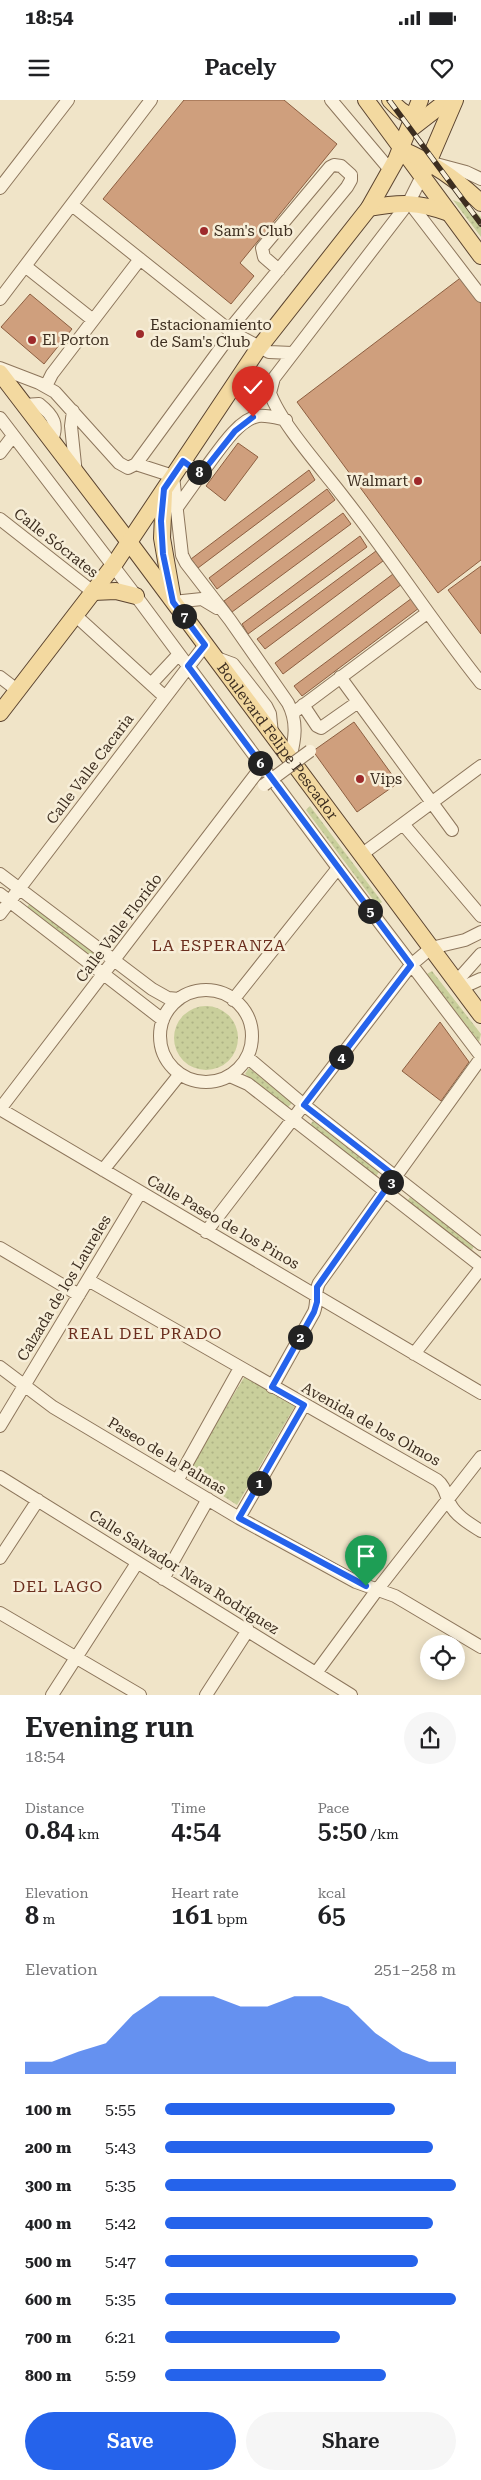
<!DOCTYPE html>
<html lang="en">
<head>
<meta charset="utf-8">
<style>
  body { margin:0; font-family:"Roboto Serif",serif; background:#f6f6f6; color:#202124; height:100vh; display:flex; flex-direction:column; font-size:19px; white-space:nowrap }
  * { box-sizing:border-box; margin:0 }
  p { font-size:16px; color:#757577 }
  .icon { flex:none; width:28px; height:28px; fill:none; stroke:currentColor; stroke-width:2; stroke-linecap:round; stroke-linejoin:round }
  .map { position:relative; height:1595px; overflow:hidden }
  .drawer { display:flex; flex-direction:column; background:#fff; flex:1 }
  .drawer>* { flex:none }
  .tools { position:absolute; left:420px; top:1535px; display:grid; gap:10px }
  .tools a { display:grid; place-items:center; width:45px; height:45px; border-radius:50%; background:#fff; box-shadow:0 2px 12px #0003; font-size:25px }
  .pin { position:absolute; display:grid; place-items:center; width:42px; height:42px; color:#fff; margin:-51px -21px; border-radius:50% 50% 50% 0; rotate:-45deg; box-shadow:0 0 5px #0007 }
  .pin .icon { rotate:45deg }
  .km { position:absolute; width:25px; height:25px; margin:-12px; border-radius:50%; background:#222; color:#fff; font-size:14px; line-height:25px; text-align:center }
  .round { display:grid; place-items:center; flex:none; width:52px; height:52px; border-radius:26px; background:#f6f6f6 }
  .overview { display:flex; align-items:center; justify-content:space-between; height:85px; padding:0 25px }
  h1 { font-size:28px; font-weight:600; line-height:38px }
  .figures { display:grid; grid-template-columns:repeat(3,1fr); gap:8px; height:85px; padding:5px 25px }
  .figures div { display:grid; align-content:center }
  .figures b { font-size:25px; font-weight:600 }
  .figures small { font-size:14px; font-weight:400 }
  .figures p { font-size:14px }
  .chart { height:140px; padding:10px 25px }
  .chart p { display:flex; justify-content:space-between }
  .chart svg { width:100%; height:90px; margin-top:5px; fill:#2563eb; opacity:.7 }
  .action { display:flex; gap:10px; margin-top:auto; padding:10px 25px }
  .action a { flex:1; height:58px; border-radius:30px; background:#2563eb; color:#fff; font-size:20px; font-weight:600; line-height:58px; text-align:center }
  .action a+a { background:#f6f6f6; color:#202124 }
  ul { padding:0 25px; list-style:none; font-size:16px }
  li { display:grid; grid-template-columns:80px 60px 1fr; align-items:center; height:38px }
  li i { height:12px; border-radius:6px; background:#2563eb }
  .status { display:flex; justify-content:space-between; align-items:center; height:35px; padding:0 25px; background:#fff; direction:ltr }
  .status svg { height:14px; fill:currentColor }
  header { display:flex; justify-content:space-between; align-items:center; height:65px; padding:0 25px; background:#fff; font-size:22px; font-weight:600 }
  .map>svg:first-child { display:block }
</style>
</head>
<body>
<div class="status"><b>18:54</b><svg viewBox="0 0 49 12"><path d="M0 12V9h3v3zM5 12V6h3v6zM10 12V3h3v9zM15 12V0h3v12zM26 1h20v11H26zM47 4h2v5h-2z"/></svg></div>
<header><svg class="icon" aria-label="menu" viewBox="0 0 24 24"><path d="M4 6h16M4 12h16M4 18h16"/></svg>Pacely<svg class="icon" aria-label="heart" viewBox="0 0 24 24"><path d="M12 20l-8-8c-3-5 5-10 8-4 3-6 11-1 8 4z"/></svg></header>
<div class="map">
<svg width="481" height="1595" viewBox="0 0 481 1595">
  <defs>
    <pattern id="grass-dots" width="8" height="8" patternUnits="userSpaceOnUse" patternTransform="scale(1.25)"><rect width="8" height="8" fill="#c9cf9b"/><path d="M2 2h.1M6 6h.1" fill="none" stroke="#aeb285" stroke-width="1.8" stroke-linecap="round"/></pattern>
  </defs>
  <rect width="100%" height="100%" fill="#f0e4c8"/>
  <path fill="url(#grass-dots)" d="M453,100L469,106L481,117V137Z
    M310,706L382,802L377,805L306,710Z
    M30,803L101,856L96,862L26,809Z
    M432,871L481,934L479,942L427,874Z
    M174 938a32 32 0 1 1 64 0a32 32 0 1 1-64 0Z
    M249,968L292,1003L287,1008L245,974Z
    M313,1021L379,1072L375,1078L309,1026Z
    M410,1097L474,1146L472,1150L406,1103Z
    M245,1276L295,1306L237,1405L186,1372Z"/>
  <path fill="#cf9f7d" stroke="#8d5f41" d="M184,0H284L337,44L240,163L254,176L231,204L103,99Z
    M463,176L481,200V460L438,493L297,302Z
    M30,194L72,229L44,264L1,227Z
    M238,343L258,357L225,401L206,386Z
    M309,370L315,380L198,468L191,459Z
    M327,389L335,400L217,489L209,478Z
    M343,413L351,424L232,512L224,501Z
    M360,436L367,447L248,534L242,524Z
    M376,451L383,461L265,549L257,539Z
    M481,466V534L448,490Z
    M393,474L402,484L283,574L275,563Z
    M412,498L419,508L302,596L294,586Z
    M354,622L398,683L357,712L313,651Z
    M440,922L469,962L441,1001L402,971Z"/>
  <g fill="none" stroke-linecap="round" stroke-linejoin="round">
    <defs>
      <path id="minor" d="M331,0L391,71
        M436,64L466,72L481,79
        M422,76L409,102L274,278L270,293C281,324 324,371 345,399C392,459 433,523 481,583
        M0,88L68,0
        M409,102L481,196
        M72,105L229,230L347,87L351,80V75L341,66L334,65L330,67L262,148L264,157L279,170
        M25,166L93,220
        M0,199L151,0
        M0,268L39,283L55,292L119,363L128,368L136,364L223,245L233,236H239L269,252L292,253
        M46,286L52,274L140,159
        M24,305L39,304C54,316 59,325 51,342
        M73,311L71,326L76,374
        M0,318L136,496L338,768L481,956
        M0,353L13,336
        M183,361L201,374C215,357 236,320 258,316C268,315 277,318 286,320
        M136,364L173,376L182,455L186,463L230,520L288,603C298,622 295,639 290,659
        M176,409L201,374
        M0,419L93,492
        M173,502L202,499L217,508
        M75,515L165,597
        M214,557L233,564L266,606L270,614L272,634
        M0,577L17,590
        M340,577L452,730
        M151,584L179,554
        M303,605L317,626L321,628L358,602
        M293,613L427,513
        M403,724L481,816
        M361,755L481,666
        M0,774L152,889L168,898L179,899
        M0,794L163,920
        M0,814L205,545
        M456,882L481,854
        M461,888L481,879
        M160 936a46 46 0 1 1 92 0a46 46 0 1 1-92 0Z
        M233,900L338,768
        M247,957L304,1005L481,1144
        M230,976L248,984L481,1166
        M0,1009L481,1293
        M0,1009L262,666
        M103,1070L180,974
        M206,1132L411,865L431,848L465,840L481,832
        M0,1148L79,1195
        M88,1180L437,1380C446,1387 445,1395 450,1404C456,1416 470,1424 481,1431
        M414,1254L481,1168
        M0,1267L53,1307L239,1418L356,1482L395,1496L481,1547
        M272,1287L314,1212C318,1202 314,1193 319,1183L481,958
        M0,1326L140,1093
        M0,1377L351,1595
        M177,1381L240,1268
        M239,1418L304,1305
        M0,1458L38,1400
        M163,1479L208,1399
        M0,1513L140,1595
        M316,1573L377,1490L481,1357
        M52,1595L137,1463
        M206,1595L248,1530"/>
      <g id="major">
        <path d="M366,0L481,156"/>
        <path d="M390,0C401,12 407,17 423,16"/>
        <path d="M408,31L448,0"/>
        <path d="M403,50C433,63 458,80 481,103"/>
        <path d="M424,72L455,0"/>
        <path d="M369,108C401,102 418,102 449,113"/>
        <path id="s1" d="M0,273L129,442L481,915"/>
        <path d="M164,393L162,438L172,495"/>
        <path d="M93,492L116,491L136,496"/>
        <path d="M0,613L113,466L258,249L369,108L396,60L420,0"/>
      </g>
    </defs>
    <use href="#minor" stroke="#8d765c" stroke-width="14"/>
    <use href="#major" stroke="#5b4430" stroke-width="18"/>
    <use href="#minor" stroke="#faf1dc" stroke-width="12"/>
    <use href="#major" stroke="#f3d9a0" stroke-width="16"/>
    <defs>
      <path id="rail" d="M389,0L481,124"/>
    </defs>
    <use href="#rail" stroke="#3d2e20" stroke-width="5.5"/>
    <use href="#rail" stroke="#f7eed8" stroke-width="4" stroke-dasharray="11" stroke-linecap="butt"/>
    <defs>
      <path id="minor-bridge" d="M264,685L310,651"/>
    </defs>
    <use href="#minor-bridge" stroke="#8d765c" stroke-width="14" stroke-linecap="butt"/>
    <use href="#minor-bridge" stroke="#faf1dc" stroke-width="12"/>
  </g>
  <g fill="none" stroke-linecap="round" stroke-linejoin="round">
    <defs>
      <path id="route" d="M253,317L235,331L201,374L183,361L164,389L161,421L163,454L173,502L205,545L188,566L411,865L304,1005L395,1076L317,1187V1202L314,1212L272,1287L304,1305L239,1418L366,1486"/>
    </defs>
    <use href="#route" stroke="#fff" stroke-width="10"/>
    <use href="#route" stroke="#2563eb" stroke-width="6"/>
  </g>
  <g fill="#9e2a2b" stroke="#f7eed8" stroke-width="2">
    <circle cx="204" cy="131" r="5"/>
    <circle cx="140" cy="234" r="5"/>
    <circle cx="32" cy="240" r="5"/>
    <circle cx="418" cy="381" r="5"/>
    <circle cx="360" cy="679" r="5"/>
  </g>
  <g text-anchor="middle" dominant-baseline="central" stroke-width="5" stroke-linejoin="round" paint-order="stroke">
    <g font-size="15" fill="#3d2e20" stroke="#f7eed8" text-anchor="start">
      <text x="214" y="131">Sam's Club</text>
      <text x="150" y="225">Estacionamiento<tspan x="150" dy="17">de Sam's Club</tspan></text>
      <text x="42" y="240">El Porton</text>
      <text x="408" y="381" text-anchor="end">Walmart</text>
      <text x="370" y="679">Vips</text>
    </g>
    <g font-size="15" fill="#3d2e20" stroke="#f7eed8">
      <text transform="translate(56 443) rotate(38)">Calle Sócrates</text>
      <text stroke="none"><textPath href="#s1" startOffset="461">Boulevard Felipe Pescador</textPath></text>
      <text transform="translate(90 669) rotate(-53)">Calle Valle Cacaria</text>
      <text transform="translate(119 828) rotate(-53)">Calle Valle Florido</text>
      <text transform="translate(223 1122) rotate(30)">Calle Paseo de los Pinos</text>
      <text transform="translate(64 1188) rotate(-59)">Calzada de los Laureles</text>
      <text transform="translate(371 1324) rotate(29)">Avenida de los Olmos</text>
      <text transform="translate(167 1356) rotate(31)">Paseo de la Palmas</text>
      <text transform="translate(184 1472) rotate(32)">Calle Salvador Nava Rodríguez</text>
    </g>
    <g font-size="16" letter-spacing="1" fill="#6b2e1e" stroke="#f7eed8">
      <text x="219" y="845">LA ESPERANZA</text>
      <text x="145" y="1233">REAL DEL PRADO</text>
      <text x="58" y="1486">DEL LAGO</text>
    </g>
  </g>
</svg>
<div class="tools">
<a><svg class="icon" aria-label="locate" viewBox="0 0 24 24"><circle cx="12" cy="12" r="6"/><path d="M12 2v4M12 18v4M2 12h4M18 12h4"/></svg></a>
</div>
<div class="pin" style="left:366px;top:1486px;background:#1e9e55"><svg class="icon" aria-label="arrive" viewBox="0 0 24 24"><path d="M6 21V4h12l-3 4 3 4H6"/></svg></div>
<div class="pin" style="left:253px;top:317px;background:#d93025"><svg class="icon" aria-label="check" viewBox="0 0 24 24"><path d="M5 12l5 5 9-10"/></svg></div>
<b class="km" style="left:259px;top:1383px">1</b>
<b class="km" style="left:300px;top:1237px">2</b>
<b class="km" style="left:391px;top:1082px">3</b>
<b class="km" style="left:341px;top:957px">4</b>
<b class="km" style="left:370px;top:811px">5</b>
<b class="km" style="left:260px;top:663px">6</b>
<b class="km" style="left:184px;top:516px">7</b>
<b class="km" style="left:199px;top:372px">8</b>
</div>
<section class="drawer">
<div class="overview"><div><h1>Evening run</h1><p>18:54</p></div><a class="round"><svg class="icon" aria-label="share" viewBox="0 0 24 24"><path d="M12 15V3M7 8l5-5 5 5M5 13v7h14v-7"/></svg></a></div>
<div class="figures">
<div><p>Distance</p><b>0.84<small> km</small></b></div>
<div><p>Time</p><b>4:54</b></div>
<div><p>Pace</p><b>5:50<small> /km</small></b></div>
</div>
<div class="figures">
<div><p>Elevation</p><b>8<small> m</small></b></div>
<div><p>Heart rate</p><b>161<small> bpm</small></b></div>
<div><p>kcal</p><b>65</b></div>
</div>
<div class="chart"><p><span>Elevation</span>251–258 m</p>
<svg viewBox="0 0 160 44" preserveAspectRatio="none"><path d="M0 44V38L10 38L20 33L30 29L40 15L50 6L60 6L70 6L80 11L90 11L100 6L110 6L120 11L130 24L140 33L150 38L160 38V44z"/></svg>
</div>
<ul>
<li><b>100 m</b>5:55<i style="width:79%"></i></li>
<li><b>200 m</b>5:43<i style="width:92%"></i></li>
<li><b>300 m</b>5:35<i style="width:100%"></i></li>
<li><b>400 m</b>5:42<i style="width:92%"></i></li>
<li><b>500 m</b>5:47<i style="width:87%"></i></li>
<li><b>600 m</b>5:35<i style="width:100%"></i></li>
<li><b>700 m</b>6:21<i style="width:60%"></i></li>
<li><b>800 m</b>5:59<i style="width:76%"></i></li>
</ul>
<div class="action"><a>Save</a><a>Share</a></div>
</section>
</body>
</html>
